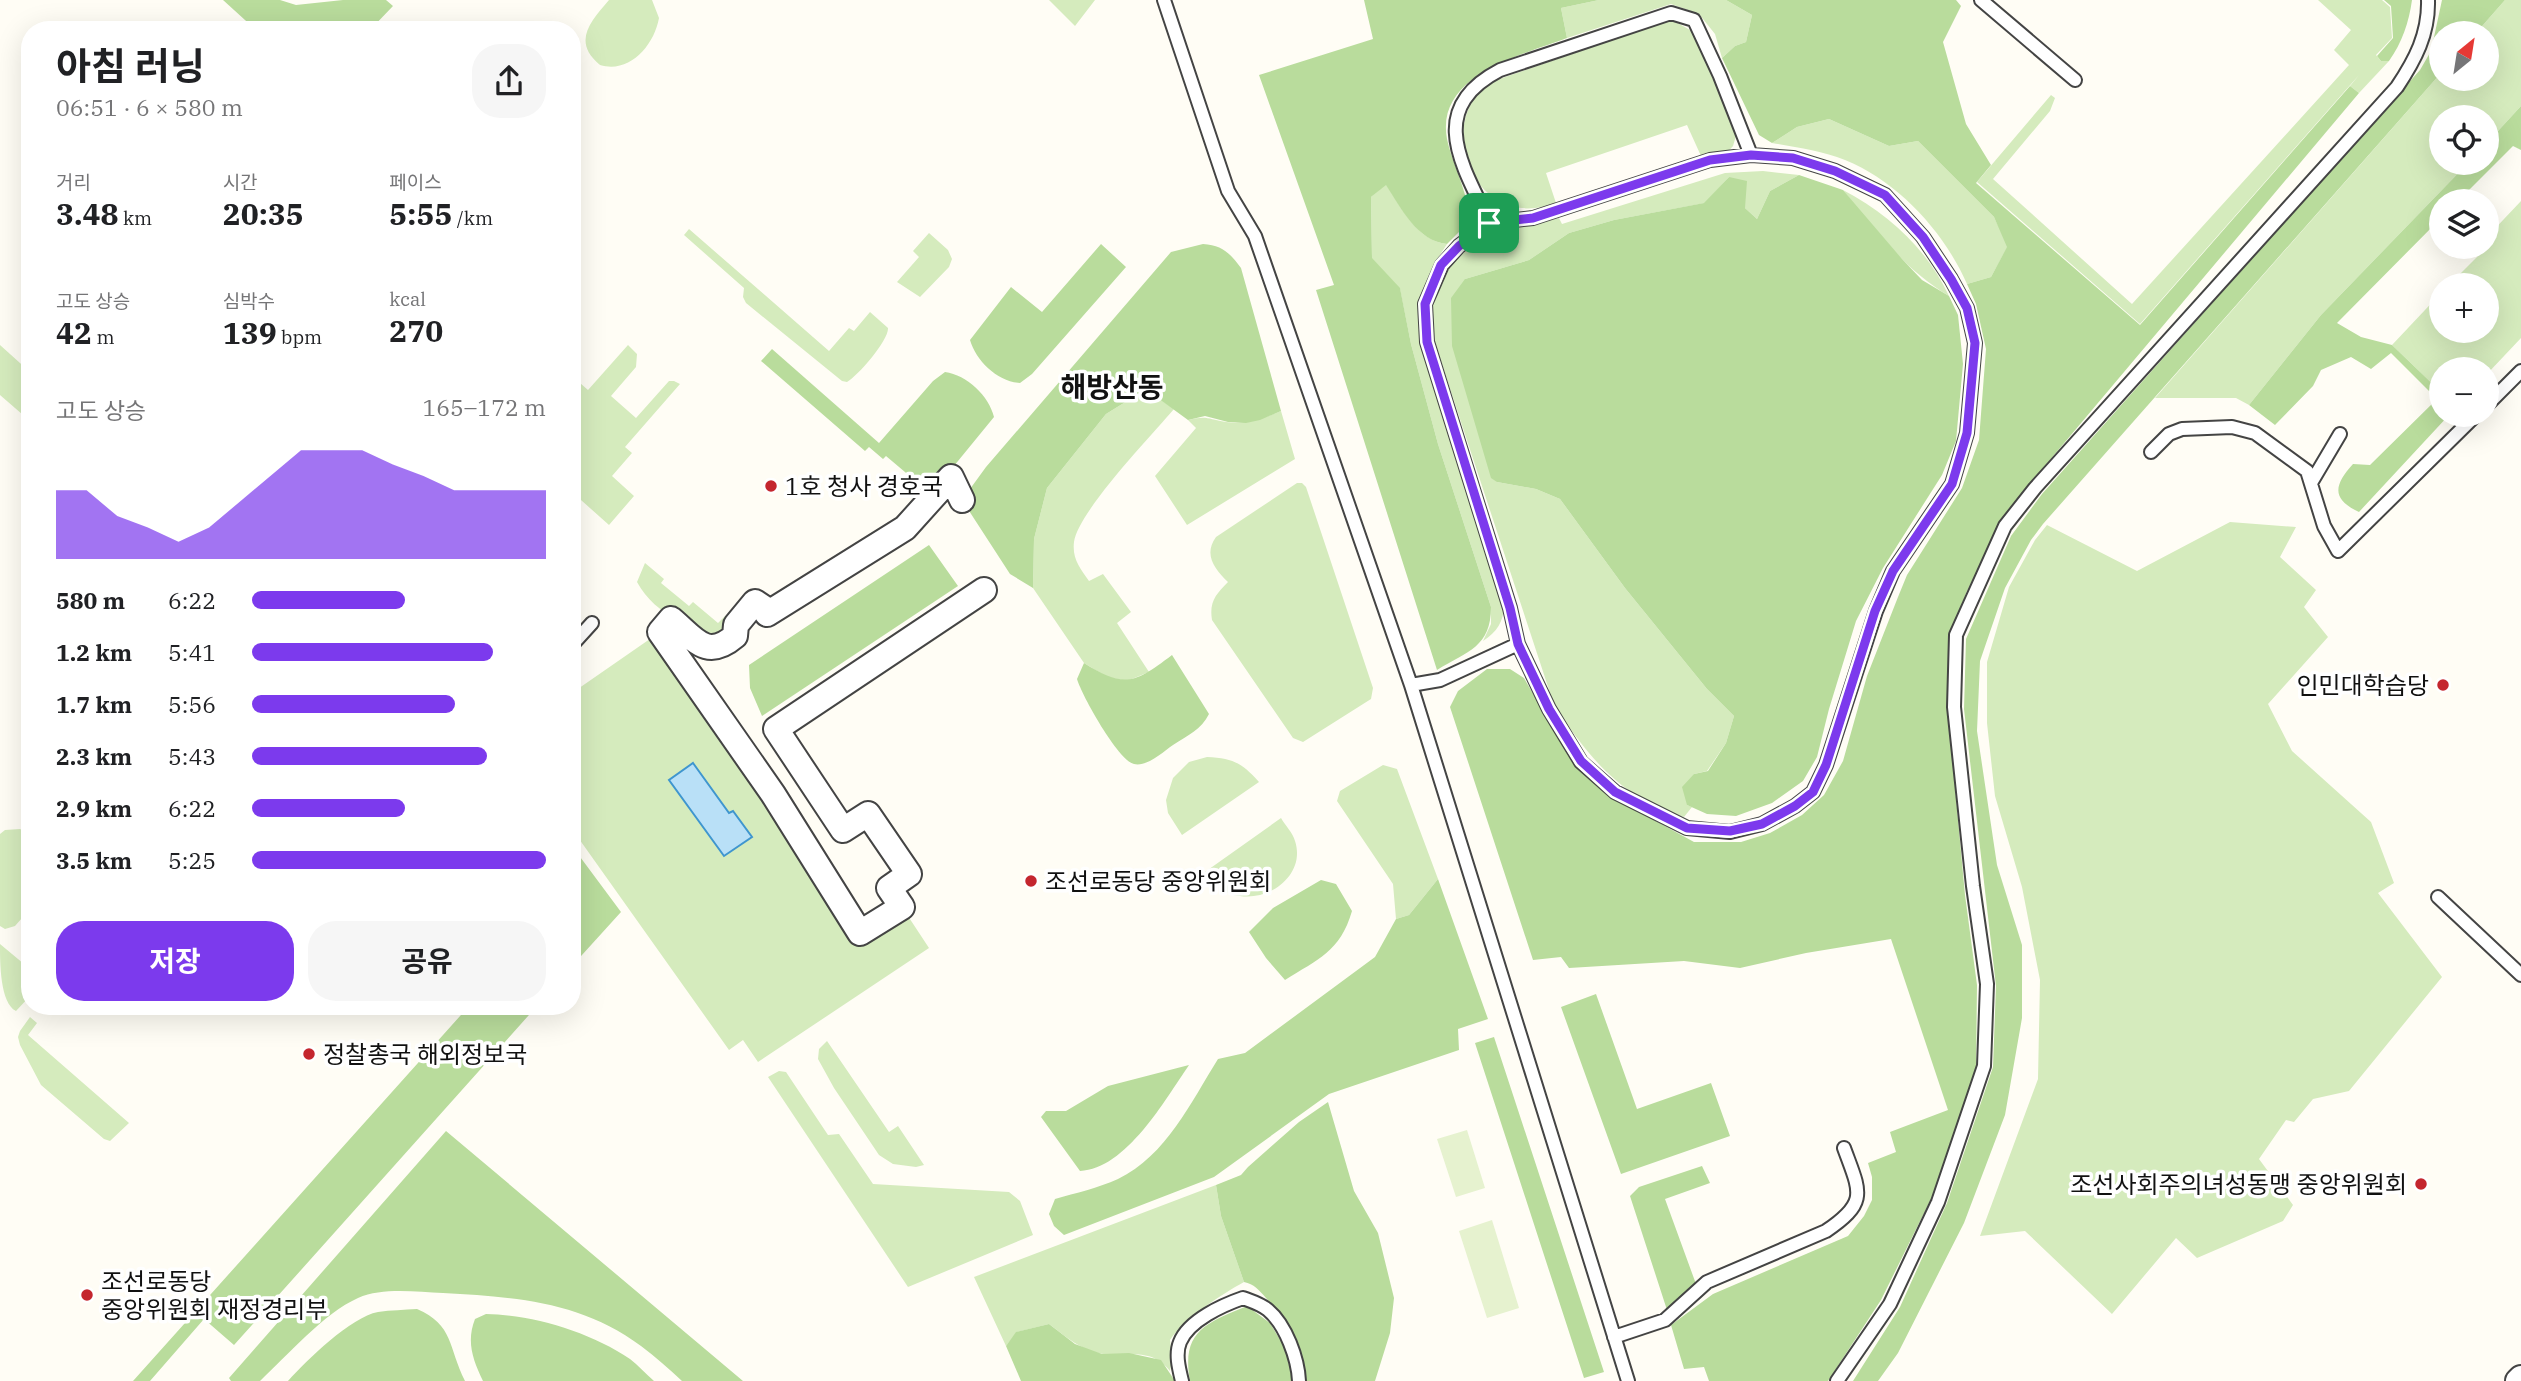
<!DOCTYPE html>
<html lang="ko">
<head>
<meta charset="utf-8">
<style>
  body { margin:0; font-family:"IBM Plex Serif","Noto Sans KR",serif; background:#f6f6f6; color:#202124; height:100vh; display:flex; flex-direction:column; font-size:26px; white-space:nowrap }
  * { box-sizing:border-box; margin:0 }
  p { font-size:23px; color:#757577 }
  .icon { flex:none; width:38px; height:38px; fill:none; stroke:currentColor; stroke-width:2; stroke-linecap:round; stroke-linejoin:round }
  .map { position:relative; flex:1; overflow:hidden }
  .details { position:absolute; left:21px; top:21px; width:560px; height:994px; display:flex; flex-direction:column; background:#fff; border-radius:28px; box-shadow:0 7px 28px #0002 }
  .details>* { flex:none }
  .needle { width:46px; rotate:30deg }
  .controls { position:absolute; left:2429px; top:21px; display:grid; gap:14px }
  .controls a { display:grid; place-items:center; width:70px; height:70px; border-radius:50%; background:#fff; box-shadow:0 7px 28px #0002; font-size:35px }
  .pin { position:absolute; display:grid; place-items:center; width:60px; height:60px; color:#fff; margin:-30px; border-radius:14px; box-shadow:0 4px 10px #0006 }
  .round { display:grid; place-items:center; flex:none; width:74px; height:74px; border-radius:28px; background:#f6f6f6 }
  .headline { display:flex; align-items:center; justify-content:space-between; height:119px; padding:0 35px }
  h1 { font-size:38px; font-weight:700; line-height:52px }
  .figures { display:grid; grid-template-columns:repeat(3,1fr); gap:10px; height:119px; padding:7px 35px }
  .figures div { display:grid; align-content:center }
  .figures b { font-size:30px; font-weight:700 }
  .figures small { font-size:19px; font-weight:400 }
  .figures p { font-size:19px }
  .chart { height:196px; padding:14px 35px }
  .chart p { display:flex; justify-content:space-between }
  .chart svg { width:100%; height:126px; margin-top:7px; fill:#7c3aed; opacity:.7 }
  .primary-button { display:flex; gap:14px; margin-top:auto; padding:14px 35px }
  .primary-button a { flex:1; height:80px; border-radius:28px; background:#7c3aed; color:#fff; font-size:28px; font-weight:700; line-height:80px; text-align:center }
  .primary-button a+a { background:#f6f6f6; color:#202124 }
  ul { padding:0 35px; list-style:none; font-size:23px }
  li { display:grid; grid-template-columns:112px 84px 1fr; align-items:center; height:52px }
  li i { height:18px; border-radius:9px; background:#7c3aed }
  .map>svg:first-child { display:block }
</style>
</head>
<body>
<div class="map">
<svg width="2521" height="1381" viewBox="0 0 2521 1381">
  <rect width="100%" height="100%" fill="#fffdf5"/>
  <path fill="#d5ebbd" d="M609,0H652L659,18C654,46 629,74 600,65C572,42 590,22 609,0Z
    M1049,0H1095L1075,26Z
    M1599,0H1726L1752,15L1746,42L1735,46L1722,58L1715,34L1699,14L1671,4L1567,38L1561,8Z
    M2318,0H2382L2390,7L2392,38L2376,55L2381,61H2389L2359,93L2350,86L2359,75L2140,324L1977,182L2051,95L2055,98L2050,111L1993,179L2132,304L2349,65L2334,50L2351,30Z
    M2505,0H2521V106L2487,143V117H2441V163H2468L2321,315L2249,405L2236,398H2155L2441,73V79H2487V33H2476Z
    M1664,22H1676L1697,34L1736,136L1733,146L1726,154L1701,156L1687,125L1546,173L1556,203C1482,232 1432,138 1485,84Z
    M1829,119L1889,146L1918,141L1994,217L2008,246L1991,277L1967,284C1944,232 1899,182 1845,160C1822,151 1796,147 1772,143L1797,127Z
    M1763,171L1799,175L1770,191L1757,219L1745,208L1729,177L1705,203L1614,220L1569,233L1529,260L1465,279L1497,482L1536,489L1560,499L1625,588L1707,689L1734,716L1726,743L1707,771L1694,774L1687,805L1692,807L1684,817C1618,795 1594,762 1555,708L1435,343C1434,331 1432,318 1433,306C1435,288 1447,259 1462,250C1488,233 1530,225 1559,218L1562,224L1725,173Z
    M1386,184C1401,207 1417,241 1447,244C1425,277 1419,296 1420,335L1503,597C1506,617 1500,630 1483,641L1491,624V607L1438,444L1411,344L1400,289L1372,259L1371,197Z
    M1843,190C1889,214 1927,249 1949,296C1904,269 1875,231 1843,190Z
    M2521,201V338L2487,374V369H2441V392L2392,345L2441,293V331H2487V285H2449L2487,247V237Z
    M689,229L829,351L849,328L854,331L870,312L888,328C889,340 858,376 847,382L842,381L746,303L743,297L744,288L684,235Z
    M929,233L948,250L952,259L949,267L920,297L897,282L919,257L913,251Z
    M0,345L30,372V421L0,395Z
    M628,345L637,354L636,367L611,396L636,418L669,381H674L680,384L625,447L632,453L612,476L634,496L609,525L572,492V392L580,383L588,390Z
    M1140,393H1151L1174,409C1151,436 1078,512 1074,542C1072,559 1080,568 1089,581L1103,574L1131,612L1117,623L1149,672L1127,681L1107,677L1084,663L1033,588L1034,539L1047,488L1106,414Z
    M1281,411L1295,459L1187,525L1155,476L1196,428L1188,420C1208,415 1207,419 1226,422C1245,425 1264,418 1281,411Z
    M1297,483H1302L1306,487L1373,688L1371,699L1303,742L1293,738L1212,620C1209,602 1216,594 1228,582C1215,569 1203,555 1216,537Z
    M2230,522L2296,527L2280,557L2316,590L2304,607L2328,637L2268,704L2292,751L2371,822L2394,883L2378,893L2442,977L2349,1091L2313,1099L2294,1122L2286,1120L2259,1159L2293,1205L2283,1221L2197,1258L2176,1238L2112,1314L2025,1231L1980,1236L2038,1079L2040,980L2022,887L1995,796L1987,723V662L2009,587L2035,540L2047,525L2137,571Z
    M645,563L664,579L661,583L689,606L693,602L718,623L725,616L736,625L728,642C694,628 656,617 637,582Z
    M660,632L860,932L902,907L929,948L758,1062L743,1040L729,1050L572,829V693Z
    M1207,757C1233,758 1242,763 1259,782L1182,835L1168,813L1166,800L1173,778L1189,762Z
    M1383,765L1397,769L1438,879L1409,915L1396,919L1393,884L1337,801L1340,791Z
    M1281,818C1285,825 1293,833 1295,841C1306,874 1270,901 1240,896C1225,895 1214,883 1205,872Z
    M20,829L30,834V909L15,926L5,929L0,926V834L5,830Z
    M0,944L30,969V996L16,1011C0,1003 0,963 0,944Z
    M30,1017L37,1023L28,1035L129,1123L110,1141L104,1139L41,1085L20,1045L18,1037L20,1031Z
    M827,1041L889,1132L898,1126L924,1165L916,1167L893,1164L879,1155L834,1088L818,1059L819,1049Z
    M779,1071L786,1072L828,1135L839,1134L873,1184L1009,1192L1020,1201L1033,1235L908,1287L768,1077Z
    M1216,1185L1221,1216L1244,1282C1222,1294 1184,1319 1170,1340L1172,1359L1170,1371C1151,1347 1128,1357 1103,1354C1082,1351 1065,1336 1049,1324L1017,1332L1006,1346L974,1277Z"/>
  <path fill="#b9dc9c" d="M223,0H280L296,5L343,0H386L393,6L370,30H256Z
    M1364,0H1599L1561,8L1567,38C1523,55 1435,74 1447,139C1451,158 1460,176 1465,195C1467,205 1465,217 1464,227L1447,244C1417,241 1401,208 1386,185L1371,197L1372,258L1400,288L1411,344L1438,444L1491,607C1491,647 1468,651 1437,670L1316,290L1334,285L1259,75L1373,39Z
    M1726,0H1956L1961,6L1943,42L1966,124L1991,165L1976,183L2140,325L2350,86L2359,93L2028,486L2002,523L1967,591L1948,638V711L1965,895L1977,985L1976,1071L1931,1199L1881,1300L1828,1381H1709L1704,1367L1684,1369L1671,1325L1713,1294L1848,1236L1864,1216L1872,1200V1177L1868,1163L1896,1152L1890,1132L1948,1110L1891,939L1806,953L1740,968L1684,961L1569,968L1561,957L1533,960L1450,707L1458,691L1487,669H1510L1524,678L1544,713L1577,764L1599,787L1612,797L1694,842H1741L1770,833L1802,815L1824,795L1843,761L1867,676L1898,597L1907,575L1962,488L1979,440L1986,349L1976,304L1967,284L1991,277L2007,247L1994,217L1918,141L1889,146L1829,119L1797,127L1772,143L1759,135L1722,58L1735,46L1746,42L1752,15Z
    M2384,0H2412C2409,22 2402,43 2389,61H2381L2377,56L2393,38L2391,6Z
    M2442,0H2505L2476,33H2441V73L2043,524L2031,540L2005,588L1980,661L1977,731L1997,865L2022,945V1018L2005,1115L1964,1223L1898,1353L1878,1381H1853L1900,1307L1947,1203L1993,1067L1996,986L1964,709L1966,639L2011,536L2042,494L2420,70L2431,51Z
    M2521,106V150L2513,146L2458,201H2441V218L2337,323L2361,337L2392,345L2441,392V415H2449L2359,512C2331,499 2334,485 2353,464L2370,465L2437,399L2391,353L2371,369L2351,357L2321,370L2313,386L2275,425L2249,405L2321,315L2468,163H2487V143Z
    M1799,175L1843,190L1902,259L1922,280L1949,296L1958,315L1963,364L1956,441L1942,475L1883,568L1856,621L1829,709L1817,757L1803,781L1772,803L1736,816L1707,814L1687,805L1682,787L1694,774L1708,771L1726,743L1734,716L1707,689L1625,588L1560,499L1536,489L1497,482L1491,478L1452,346L1451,298L1465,279L1529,260L1569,233L1614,220L1704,203L1729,177L1747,181L1745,208L1757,219L1770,191Z
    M1101,244L1126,267L1032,374L1020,383C998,382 976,361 970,340L1011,287L1042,312Z
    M1203,244C1222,245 1230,253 1241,268L1281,411L1260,420L1246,423L1228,422L1205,416L1188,420L1151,393H1140L1106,414L1047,488L1034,539L1033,588L1010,574L962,500L986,467L1171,252Z
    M772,349L879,443L933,381L945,372C967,375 989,396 994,417L931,494L886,456L883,459L869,447L865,451L761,361Z
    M929,545L958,586L762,716L750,688L749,665Z
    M1172,655L1209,714C1201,730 1188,735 1173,745C1163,752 1147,767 1134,764C1118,760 1082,696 1077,679L1084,663C1125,689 1135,683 1172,655Z
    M572,846L621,912L572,966Z
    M1438,879L1488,1019L1458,1029L1459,1050L1329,1094L1214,1177L1064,1235L1054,1226L1049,1214L1055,1199C1076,1193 1098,1188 1118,1179C1166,1156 1191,1102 1218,1059L1245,1053L1375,957L1396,919L1409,915Z
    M1321,880L1336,884L1352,911C1340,952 1318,959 1285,980L1266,958L1249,932L1273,908Z
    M1596,994L1637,1109L1711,1083L1730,1136L1621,1174L1561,1007Z
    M469,1006H537L234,1345L204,1319L150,1381H133Z
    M1494,1037L1604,1372L1584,1378L1475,1043Z
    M1189,1065C1165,1100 1126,1169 1080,1171L1041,1117L1046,1111H1066L1108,1086Z
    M1328,1102L1354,1191L1378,1233L1394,1298L1390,1333L1375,1381H1305C1297,1344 1293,1326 1266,1298C1259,1290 1254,1284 1244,1282L1221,1216L1216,1185L1241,1175L1248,1167L1299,1122Z
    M446,1131L743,1381H682C669,1369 656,1357 641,1346C581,1301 515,1297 443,1293C416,1292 383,1287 358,1298C324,1313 287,1356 260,1381H231L229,1378Z
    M1702,1166L1710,1183L1665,1199L1696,1284L1667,1310L1630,1196L1639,1187Z
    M1247,1306L1270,1323L1288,1353L1294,1381H1190C1181,1331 1206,1323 1247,1306Z
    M417,1309C454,1325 448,1347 465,1381H288C307,1360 351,1317 378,1312C391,1310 404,1310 417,1309Z
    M486,1314C534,1315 590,1332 630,1359C638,1365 646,1374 654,1381H483C473,1360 466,1342 475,1319Z
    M1049,1324L1075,1344L1102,1354L1129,1353L1161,1360L1175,1381H1021L1006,1346L1016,1332Z"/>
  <path fill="#e6f2cf" d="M1467,1130L1485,1188L1456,1197L1437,1139Z
    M1492,1220L1519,1308L1487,1318L1459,1231Z"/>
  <path fill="#b9e0f7" stroke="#3f96cf" stroke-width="2" d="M693,763L729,813L733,811L752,837L724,856L669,780Z"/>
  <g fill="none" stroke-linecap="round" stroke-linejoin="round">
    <defs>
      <path id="lane" d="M1164,0L1228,191L1255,236L1411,685L1628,1381
        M1981,0L2075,80
        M1751,155L1793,158L1835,171L1885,195L1923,237L1951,279L1967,308L1975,343L1967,433L1952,484L1893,571L1876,611L1826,765L1813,792L1795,806L1762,824L1730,832L1687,828L1615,792L1581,762L1549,709L1518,644L1510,608L1427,342L1425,304L1442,265L1459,246L1490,223L1533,218L1710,160Z
        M1490,223C1462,165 1425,109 1500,70L1671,13L1694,20L1720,76L1751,155
        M2487,405L2521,371
        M2151,452L2169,434L2182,429L2232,427L2255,433L2307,471L2324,526L2338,551L2476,415
        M2311,483L2340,434
        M572,645L592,623
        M1411,685L1440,680L1518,644
        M2438,897L2521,975
        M1614,1337L1665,1320L1707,1282L1826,1231C1869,1202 1860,1192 1844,1148
        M1182,1381C1179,1369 1175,1354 1180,1342C1189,1320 1223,1305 1243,1298C1251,1301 1261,1304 1268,1310C1286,1325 1298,1359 1299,1381
        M1837,1381L1890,1304L1938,1202L1984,1066L1987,984L1973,886L1954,707L1956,635L2005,526L2035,488L2397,87C2415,60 2429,34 2428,0"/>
      <path id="street" d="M962,500L951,477L905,528L767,614V610L755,602L736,625L735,636C706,661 694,638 671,619L660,632L773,794L860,933L902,907L889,888L909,874L868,814L843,830L776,729L984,590
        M2518,1381L2521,1378"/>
    </defs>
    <use href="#lane" stroke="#444" stroke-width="16"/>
    <use href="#street" stroke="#444" stroke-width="28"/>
    <use href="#lane" stroke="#fff" stroke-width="12"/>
    <use href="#street" stroke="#fff" stroke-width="24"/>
  </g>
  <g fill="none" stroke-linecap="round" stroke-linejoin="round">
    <defs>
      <path id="route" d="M1751,155L1793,158L1835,171L1885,195L1923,237L1951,279L1967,308L1975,343L1967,433L1952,484L1893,571L1875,611L1826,765L1813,792L1795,806L1762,824L1730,831L1687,828L1615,792L1581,761L1549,709L1518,644L1510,608L1427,342L1425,304L1441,265L1459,246L1489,223L1533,218L1710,160Z"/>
    </defs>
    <use href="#route" stroke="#fff" stroke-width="14"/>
    <use href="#route" stroke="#7c3aed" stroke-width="9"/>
  </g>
  <g fill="#c4262e" stroke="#fff" stroke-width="2.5">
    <circle cx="771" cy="486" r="7"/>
    <circle cx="2443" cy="685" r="7"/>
    <circle cx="1031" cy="881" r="7"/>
    <circle cx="309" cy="1054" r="7"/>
    <circle cx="2421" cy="1184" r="7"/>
    <circle cx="87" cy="1295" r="7"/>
  </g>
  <g text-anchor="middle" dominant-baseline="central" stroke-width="7" stroke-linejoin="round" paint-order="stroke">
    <g font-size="24" fill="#111" stroke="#fff" text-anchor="start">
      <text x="785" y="486">1호 청사 경호국</text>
      <text x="2429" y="685" text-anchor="end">인민대학습당</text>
      <text x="1045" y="881">조선로동당 중앙위원회</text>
      <text x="323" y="1054">정찰총국 해외정보국</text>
      <text x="2407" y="1184" text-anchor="end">조선사회주의녀성동맹 중앙위원회</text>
      <text x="101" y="1281">조선로동당<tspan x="101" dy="28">중앙위원회 재정경리부</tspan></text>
    </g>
    <g font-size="28" font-weight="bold" fill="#111" stroke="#fff">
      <text x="1112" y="386">해방산동</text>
    </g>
  </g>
</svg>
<div class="controls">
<a><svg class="needle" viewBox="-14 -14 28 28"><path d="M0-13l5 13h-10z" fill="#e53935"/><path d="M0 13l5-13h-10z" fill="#757577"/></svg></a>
<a><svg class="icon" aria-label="locate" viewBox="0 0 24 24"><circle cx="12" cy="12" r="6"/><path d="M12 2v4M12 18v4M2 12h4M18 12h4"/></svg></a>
<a><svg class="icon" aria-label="layers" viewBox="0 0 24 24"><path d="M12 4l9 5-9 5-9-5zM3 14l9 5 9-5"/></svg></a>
<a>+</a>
<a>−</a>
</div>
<div class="pin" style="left:1489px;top:223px;background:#1e9e55"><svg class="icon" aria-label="arrive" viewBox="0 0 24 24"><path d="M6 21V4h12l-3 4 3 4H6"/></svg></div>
<section class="details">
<div class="headline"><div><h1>아침 러닝</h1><p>06:51 · 6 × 580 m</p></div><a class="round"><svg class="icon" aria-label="share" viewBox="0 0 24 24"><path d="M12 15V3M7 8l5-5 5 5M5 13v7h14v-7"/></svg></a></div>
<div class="figures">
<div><p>거리</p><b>3.48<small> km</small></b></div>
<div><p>시간</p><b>20:35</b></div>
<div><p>페이스</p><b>5:55<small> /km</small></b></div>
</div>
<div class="figures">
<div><p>고도 상승</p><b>42<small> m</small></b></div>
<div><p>심박수</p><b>139<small> bpm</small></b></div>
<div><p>kcal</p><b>270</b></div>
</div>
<div class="chart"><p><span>고도 상승</span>165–172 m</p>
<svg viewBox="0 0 160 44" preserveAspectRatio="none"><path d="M0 44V20L10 20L20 29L30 33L40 38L50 33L60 24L70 15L80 6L90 6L100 6L110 11L120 15L130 20L140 20L150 20L160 20V44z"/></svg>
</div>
<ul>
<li><b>580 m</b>6:22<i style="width:52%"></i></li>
<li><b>1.2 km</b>5:41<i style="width:82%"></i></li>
<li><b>1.7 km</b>5:56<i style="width:69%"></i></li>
<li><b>2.3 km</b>5:43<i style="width:80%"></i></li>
<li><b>2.9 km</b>6:22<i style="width:52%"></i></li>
<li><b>3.5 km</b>5:25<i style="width:100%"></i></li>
</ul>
<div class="primary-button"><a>저장</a><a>공유</a></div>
</section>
</div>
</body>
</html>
